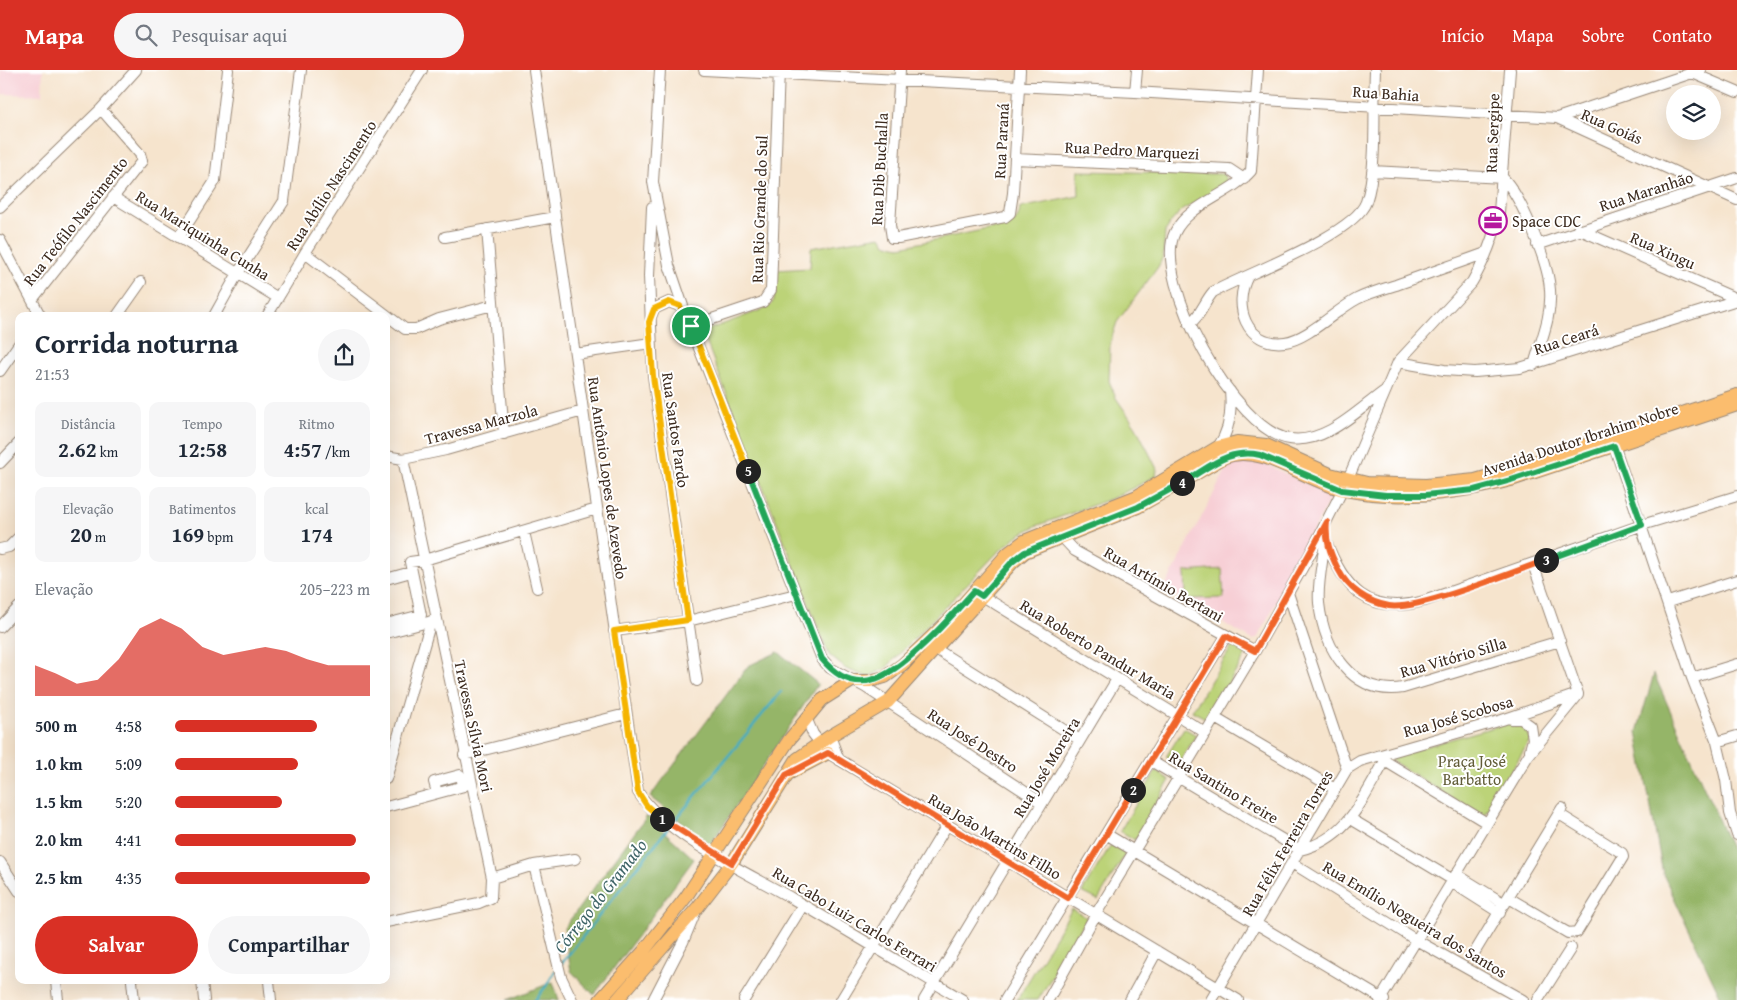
<!DOCTYPE html>
<html lang="pt">
<head>
<meta charset="utf-8">
<style>
  body { margin:0; font-family:"Gentium Book Plus",serif; background:#f6f6f7; color:#1f2937; height:100vh; display:flex; flex-direction:column; font-size:19px; white-space:nowrap }
  * { box-sizing:border-box; margin:0 }
  p { font-size:16px; color:#747a83 }
  .icon { flex:none; width:28px; height:28px; fill:none; stroke:currentColor; stroke-width:2; stroke-linecap:round; stroke-linejoin:round }
  .map { position:relative; flex:1; overflow:hidden }
  .side { position:absolute; left:15px; top:242px; width:375px; height:672px; display:flex; flex-direction:column; background:#fff; border-radius:10px; box-shadow:0 5px 20px #0002 }
  .side>* { flex:none }
  .buttons { position:absolute; left:1666px; top:15px; display:grid; gap:10px }
  .buttons a { display:grid; place-items:center; width:55px; height:55px; border-radius:50%; background:#fff; box-shadow:0 5px 20px #0002; font-size:25px }
  .pin { position:absolute; display:grid; place-items:center; width:42px; height:42px; color:#fff; margin:-21px; border:2px solid #fff; border-radius:50%; box-shadow:0 1px 5px #0007 }
  .km { position:absolute; width:25px; height:25px; margin:-12px; border-radius:50%; background:#222; color:#fff; font-size:14px; line-height:25px; text-align:center }
  .round { display:grid; place-items:center; flex:none; width:52px; height:52px; border-radius:26px; background:#f6f6f7 }
  .head { display:flex; align-items:center; justify-content:space-between; height:85px; padding:0 20px }
  h1 { font-size:28px; font-weight:600; line-height:38px }
  .figures { display:grid; grid-template-columns:repeat(3,1fr); gap:8px; height:85px; padding:5px 20px }
  .figures div { display:grid; align-content:center; border-radius:10px; background:#f6f6f7; text-align:center }
  .figures b { font-size:21px; font-weight:600 }
  .figures small { font-size:14px; font-weight:400 }
  .figures p { font-size:14px }
  .chart { height:140px; padding:10px 20px }
  .chart p { display:flex; justify-content:space-between }
  .chart svg { width:100%; height:90px; margin-top:5px; fill:#d93025; opacity:.7 }
  .action { display:flex; gap:10px; margin-top:auto; padding:10px 20px }
  .action a { flex:1; height:58px; border-radius:30px; background:#d93025; color:#fff; font-size:20px; font-weight:600; line-height:58px; text-align:center }
  .action a+a { background:#f6f6f7; color:#1f2937 }
  ul { padding:0 20px; list-style:none; font-size:16px }
  li { display:grid; grid-template-columns:80px 60px 1fr; align-items:center; height:38px }
  li i { height:12px; border-radius:6px; background:#d93025 }
  header { display:flex; align-items:center; gap:30px; box-sizing:border-box; height:70px; padding:0 25px; background:#d93025; color:#fff }
  header strong { font-size:24px }
  nav { display:flex; gap:28px; margin-inline-start:auto; font-size:18px }
  .search { width:350px; height:45px; background:#f6f6f7; display:flex; align-items:center; gap:12px; box-sizing:border-box; padding:0 18px; border-radius:28px; color:#747a83; font-size:19px }
  .map>svg:first-child { display:block }
</style>
</head>
<body>
<header>
<strong>Mapa</strong>
<div class="search"><svg class="icon" aria-label="search" viewBox="0 0 24 24"><circle cx="10" cy="10" r="6"/><path d="M15 15l6 6"/></svg>Pesquisar aqui</div>
<nav><a>Início</a><a>Mapa</a><a>Sobre</a><a>Contato</a></nav>
</header>
<div class="map">
<svg width="1737" height="930" viewBox="0 0 1737 930">
  <rect width="100%" height="100%" fill="#fff"/>
  <filter id="ink" filterUnits="userSpaceOnUse"><feTurbulence type="fractalNoise" baseFrequency=".02" numOctaves="2"/><feDisplacementMap in="SourceGraphic" scale="10" xChannelSelector="R" yChannelSelector="G"/><feConvolveMatrix kernelMatrix="1 2 1 2 8 2 1 2 1" color-interpolation-filters="sRGB"/></filter>
  <filter id="wash" filterUnits="userSpaceOnUse"><feTurbulence type="fractalNoise" baseFrequency=".0096" numOctaves="4" result="noise"/><feDisplacementMap in="SourceGraphic" scale="20" xChannelSelector="R" yChannelSelector="G"/><feGaussianBlur stdDeviation="1.12" result="paint"/><feColorMatrix in="noise" values="0 0 0 0 0 0 0 0 0 0 0 0 0 0 0 0 0 1.4 0 .05"/><feComposite in="paint" operator="in"/></filter>
  <g filter="url(#wash)">
    <rect width="100%" height="100%" fill="#f6e4cd"/>
    <path fill="#f7cfd5" d="M0,0H43L42,25L2,24Z
      M1249,391L1264,393L1304,413L1333,423L1258,567L1253,570L1164,519L1227,398L1233,394Z"/>
    <path fill="#bcd378" stroke="#7c7e4b" d="M1078,101L1223,104L1227,111L1226,115L1182,140L1171,152L1165,162L1163,187L1158,197L1117,252L1110,273L1109,311L1116,328L1136,357L1157,399L1156,406L1115,427L1036,456L1017,466L996,484L886,598L868,607L846,599L829,585L704,266L705,261L769,237L774,230L775,200L810,198L811,178L881,166L886,174L900,177L1007,155C1017,151 1019,148 1020,138L1079,126Z
      M1222,499L1224,528L1186,529L1185,502Z
      M1233,575L1247,583L1207,649L1192,641Z
      M1508,653L1523,656L1530,670L1483,748L1391,690L1392,686Z
      M1184,658L1196,665L1179,694L1166,687Z
      M1156,701L1170,710L1135,770L1120,761Z
      M1111,775L1126,783L1098,830L1082,822Z
      M1072,839L1087,848L1038,930H1017Z"/>
    <path fill="#95b568" stroke="#687043" d="M778,582L818,614L710,775L650,727L748,596Z
      M1654,604L1737,792V930H1722L1663,804L1637,662Z
      M647,746L694,789L594,925L571,901L564,858Z
      M553,912L559,930H507Z"/>
    <g fill="none" stroke-linecap="round" stroke-linejoin="round">
      <path stroke="#42acc1" stroke-width="2.5" d="M672,754L781,622
        M562,893L668,758
        M535,930L547,915L555,901"/>
    </g>
  </g>
  <g filter="url(#ink)">
    <g fill="none" stroke-linecap="round" stroke-linejoin="round">
      <defs>
        <path id="minor" d="M534,0L638,722C668,767 746,802 793,829C850,862 906,896 963,930
          M660,0L653,112L669,195L686,245L822,589L830,598L865,617L1042,733
          M704,0L1135,22L1557,48L1701,0
          M900,0L890,155L892,168H898L1005,147L1010,143L1013,123L1020,0
          M1258,0L1251,101C1230,125 1189,134 1175,162C1151,210 1237,363 1290,369C1325,374 1357,341 1383,322
          M1690,2L1737,22
          M1135,22L1137,0
          M1557,48L1737,130
          M1015,89L1229,99L1244,109
          M1372,101L1503,108
          M1503,108C1521,126 1549,194 1550,220C1552,246 1541,270 1534,295
          M113,127L278,228
          M0,137L101,39L136,0
          M652,137L649,206L653,306L697,611
          M487,159L504,364
          M1578,159L1737,229
          M179,167L215,111L228,0
          M445,167L555,147
          M0,170L40,245
          M1537,175L1737,108
          M305,183L405,259H416L439,249L493,235
          M1248,206C1232,235 1246,277 1285,272C1308,269 1336,240 1357,229C1369,223 1383,219 1396,215C1426,204 1456,194 1486,183
          M32,230L142,91L140,84L101,39
          M117,246L141,212
          M214,246L238,203L284,131L301,0
          M267,246L305,183L422,0
          M651,247L654,239L669,232L680,236L684,242
          M1189,254C1201,246 1204,232 1213,222C1246,204 1354,165 1366,132C1378,97 1373,39 1375,0
          M691,256L763,232L771,220L779,0
          M575,284L651,273
          M1398,292L1444,300L1475,302L1520,298L1737,230
          M0,301L19,274
          M1612,369L1692,608L1717,672L1726,710L1730,743L1737,765
          M1218,377C1230,360 1232,341 1230,321
          M386,386L403,389L446,380L583,341
          M0,393L19,373
          M524,462L537,518
          M1062,467L1075,481L1255,581
          M1325,469C1344,519 1368,546 1424,531L1642,455L1737,426
          M1325,471C1323,491 1317,513 1319,533C1324,579 1352,626 1403,618L1560,571
          M0,479L9,477L19,467
          M1533,494L1578,624
          M386,509L411,502
          M976,522L1206,663
          M1288,523L1347,699
          M1668,532L1737,510
          M386,554L421,545L410,492L424,490L597,439
          M0,557L19,537
          M614,561L688,551L796,524
          M386,563L436,550
          M931,576L1080,670
          M1692,608L1737,594
          M1215,648L1335,719
          M1511,649H1521L1531,656L1533,669L1530,680
          M807,650L813,664L828,683L1238,930
          M830,666L839,690
          M1717,672L1737,666
          M464,685L626,644
          M1383,685L1385,691L1487,753
          M1151,691L1300,780C1348,768 1362,730 1385,691
          M386,709L431,551
          M386,737L464,716L460,705L434,712L437,723
          M1351,749L1453,810
          M1106,764L1384,930
          M0,792L19,821
          M1292,793L1416,870L1523,930
          M534,795L561,907L572,930
          M1456,804L1505,834
          M492,808L534,795L575,789
          M1451,812L1500,843
          M1509,828L1568,863L1577,862L1623,787L1622,783L1559,744
          M386,852L479,833L491,828L492,808L403,389
          M1473,885L1562,738
          M56,911L58,930
          M132,911L134,930
          M202,911L204,930
          M269,911L271,930
          M653,930L683,872L695,843
          M744,930L803,835
          M841,930L947,755
          M924,930L1117,609
          M1005,930L1226,566
          M1048,930L1096,844L1255,581L1309,486L1348,409L1398,292L1472,212C1485,190 1494,167 1499,142L1510,0
          M1130,930L1157,881
          M1211,930L1347,699L1360,691L1502,650L1578,624
          M1380,930L1528,686L1578,625
          M1538,930L1571,878"/>
        <path id="major" d="M788,704L828,683
          M600,930L643,882L686,827L789,670L822,630L852,611H870L885,607L902,595L950,549L1008,483L1024,471L1137,426L1218,377L1237,372L1266,375L1330,404L1367,413L1426,415L1475,410L1510,400L1737,325
          M617,930L698,837L732,793L797,689L830,666L888,632L1013,492L1025,482L1138,437L1225,387C1263,373 1306,412 1344,420C1399,431 1457,424 1511,410L1737,335"/>
      </defs>
      <use href="#minor" stroke="#988776" stroke-width="12"/>
      <use href="#major" stroke="#988776" stroke-width="14"/>
      <use href="#minor" stroke="#fff" stroke-width="10"/>
      <use href="#major" stroke="#fbbd6e" stroke-width="12"/>
    </g>
  </g>
  <g fill="none" stroke-linecap="round" stroke-linejoin="round" filter="url(#ink)">
    <defs>
      <path id="split-1" d="M662,749L647,736L638,722L614,561L688,550L653,306L649,252L654,239L669,232L680,236L691,256"/>
      <path id="split-2" d="M662,749L732,793L786,705L828,683L1068,828L1133,720"/>
      <path id="split-3" d="M1133,720L1226,566L1255,581L1327,452C1325,470 1330,483 1338,499C1348,519 1367,532 1389,536C1416,541 1516,501 1546,490"/>
      <path id="split-4" d="M1182,413C1209,398 1227,378 1260,385L1342,420L1386,425H1425L1474,420L1511,410L1614,376L1642,455L1546,490"/>
      <path id="split-5" d="M748,401L822,589C859,634 894,602 926,572C943,556 958,539 974,521L982,526L1012,492L1025,482L1138,437L1182,413"/>
      <path id="split-6" d="M691,256L748,401"/>
    </defs>
    <use href="#split-1" stroke="#fff" stroke-width="10"/>
    <use href="#split-2" stroke="#fff" stroke-width="10"/>
    <use href="#split-3" stroke="#fff" stroke-width="10"/>
    <use href="#split-4" stroke="#fff" stroke-width="10"/>
    <use href="#split-5" stroke="#fff" stroke-width="10"/>
    <use href="#split-6" stroke="#fff" stroke-width="10"/>
    <use href="#split-1" stroke="#f5b400" stroke-width="6"/>
    <use href="#split-2" stroke="#f0652b" stroke-width="6"/>
    <use href="#split-3" stroke="#f0652b" stroke-width="6"/>
    <use href="#split-4" stroke="#22a559" stroke-width="6"/>
    <use href="#split-5" stroke="#22a559" stroke-width="6"/>
    <use href="#split-6" stroke="#f5b400" stroke-width="6"/>
  </g>
  <defs>
    <symbol id="office-ring" viewBox="-11 -11 22 22"><circle r="9.5" fill="#fff" stroke="#b5179e" stroke-width="1.5"/><path d="M-6-3h4V-5.5h4V-3h4V5H-6ZM-1-4.5V-3h2v-1.5ZM-6 0V1H6V0Z" fill="#b5179e"/></symbol>
  </defs>
  <g fill-rule="evenodd">
    <use href="#office-ring" x="1477" y="135" width="32" height="32"/>
  </g>
  <g text-anchor="middle" dominant-baseline="central" stroke-width="4" stroke-linejoin="round" paint-order="stroke">
    <g font-size="16" fill="#3b2a1e" stroke="#fff">
      <text transform="translate(1386 23) rotate(4)">Rua Bahia</text>
      <text transform="translate(1612 56) rotate(24)">Rua Goiás</text>
      <text transform="translate(1492 63) rotate(-88)">Rua Sergipe</text>
      <text transform="translate(1001 71) rotate(-87)">Rua Paraná</text>
      <text transform="translate(1132 80) rotate(3)">Rua Pedro Marquezi</text>
      <text transform="translate(879 99) rotate(-87)">Rua Dib Buchalla</text>
      <text transform="translate(331 115) rotate(-57)">Rua Abílio Nascimento</text>
      <text transform="translate(1646 121) rotate(-18)">Rua Maranhão</text>
      <text transform="translate(759 139) rotate(-88)">Rua Rio Grande do Sul</text>
      <text transform="translate(75 151) rotate(-52)">Rua Teófilo Nascimento</text>
      <text transform="translate(203 165) rotate(32)">Rua Mariquinha Cunha</text>
      <text transform="translate(1663 180) rotate(24)">Rua Xingu</text>
      <text transform="translate(1566 269) rotate(-18)">Rua Ceará</text>
      <text transform="translate(481 354) rotate(-15)">Travessa Marzola</text>
      <text transform="translate(676 360) rotate(82)">Rua Santos Pardo</text>
      <text transform="translate(1580 369) rotate(-18)">Avenida Doutor Ibrahim Nobre</text>
      <text transform="translate(608 408) rotate(82)">Rua Antônio Lopes de Azevedo</text>
      <text transform="translate(1164 514) rotate(30)">Rua Artímio Bertani</text>
      <text transform="translate(1098 579) rotate(31)">Rua Roberto Pandur Maria</text>
      <text transform="translate(1453 587) rotate(-16)">Rua Vitório Silla</text>
      <text transform="translate(1458 646) rotate(-16)">Rua José Scobosa</text>
      <text transform="translate(474 656) rotate(78)">Travessa Sílvia Mori</text>
      <text transform="translate(973 670) rotate(33)">Rua José Destro</text>
      <text transform="translate(1046 697) rotate(-59)">Rua José Moreira</text>
      <text transform="translate(1224 717) rotate(31)">Rua Santino Freire</text>
      <text transform="translate(995 766) rotate(31)">Rua João Martins Filho</text>
      <text transform="translate(1287 773) rotate(-60)">Rua Félix Ferreira Torres</text>
      <text transform="translate(855 849) rotate(31)">Rua Cabo Luiz Carlos Ferrari</text>
      <text transform="translate(1415 849) rotate(31)">Rua Emílio Nogueira dos Santos</text>
    </g>
    <g font-size="16" fill="#3b2a1e" stroke="#fff" text-anchor="start">
      <text x="1512" y="151">Space CDC</text>
    </g>
    <g font-size="16" fill="#625d39" stroke="#fff">
      <text x="1472" y="691">Praça José<tspan x="1472" dy="18">Barbatto</tspan></text>
    </g>
    <g font-size="18" font-style="italic" fill="#3e6467" stroke="#fff">
      <text transform="translate(600 826) rotate(-52)">Córrego do Gramado</text>
    </g>
  </g>
</svg>
<div class="buttons">
<a><svg class="icon" aria-label="layers" viewBox="0 0 24 24"><path d="M12 4l9 5-9 5-9-5zM3 14l9 5 9-5"/></svg></a>
</div>
<div class="pin" style="left:691px;top:256px;background:#1e9e55"><svg class="icon" aria-label="arrive" viewBox="0 0 24 24"><path d="M6 21V4h12l-3 4 3 4H6"/></svg></div>
<b class="km" style="left:662px;top:749px">1</b>
<b class="km" style="left:1133px;top:720px">2</b>
<b class="km" style="left:1546px;top:490px">3</b>
<b class="km" style="left:1182px;top:413px">4</b>
<b class="km" style="left:748px;top:401px">5</b>
<section class="side">
<div class="head"><div><h1>Corrida noturna</h1><p>21:53</p></div><a class="round"><svg class="icon" aria-label="share" viewBox="0 0 24 24"><path d="M12 15V3M7 8l5-5 5 5M5 13v7h14v-7"/></svg></a></div>
<div class="figures">
<div><p>Distância</p><b>2.62<small> km</small></b></div>
<div><p>Tempo</p><b>12:58</b></div>
<div><p>Ritmo</p><b>4:57<small> /km</small></b></div>
</div>
<div class="figures">
<div><p>Elevação</p><b>20<small> m</small></b></div>
<div><p>Batimentos</p><b>169<small> bpm</small></b></div>
<div><p>kcal</p><b>174</b></div>
</div>
<div class="chart"><p><span>Elevação</span>205–223 m</p>
<svg viewBox="0 0 160 44" preserveAspectRatio="none"><path d="M0 44V29L10 33L20 38L30 36L40 26L50 11L60 6L70 11L80 20L90 24L100 22L110 20L120 22L130 26L140 29L150 29L160 29V44z"/></svg>
</div>
<ul>
<li><b>500 m</b>4:58<i style="width:73%"></i></li>
<li><b>1.0 km</b>5:09<i style="width:63%"></i></li>
<li><b>1.5 km</b>5:20<i style="width:55%"></i></li>
<li><b>2.0 km</b>4:41<i style="width:93%"></i></li>
<li><b>2.5 km</b>4:35<i style="width:100%"></i></li>
</ul>
<div class="action"><a>Salvar</a><a>Compartilhar</a></div>
</section>
</div>
</body>
</html>
